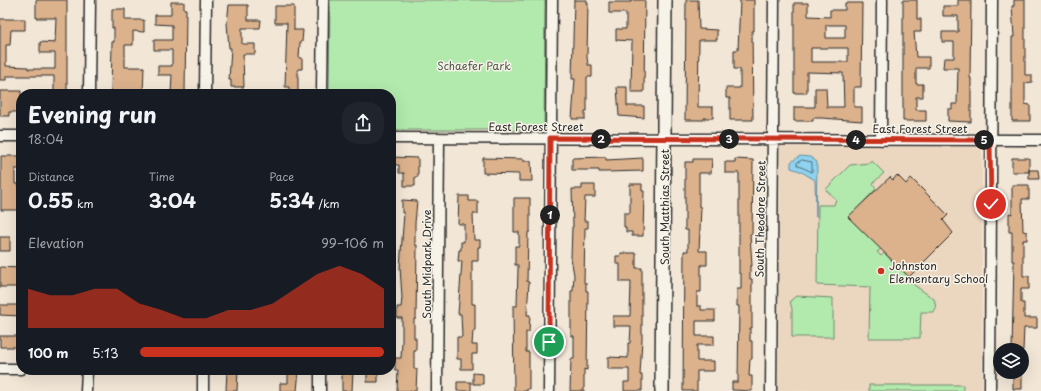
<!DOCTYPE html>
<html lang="en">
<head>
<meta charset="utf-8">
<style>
  body { margin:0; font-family:"Playpen Sans",sans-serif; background:#20242c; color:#f1f3f6; height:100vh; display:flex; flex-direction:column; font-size:15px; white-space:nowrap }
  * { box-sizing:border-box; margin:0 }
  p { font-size:13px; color:#9ea1a6 }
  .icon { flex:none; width:22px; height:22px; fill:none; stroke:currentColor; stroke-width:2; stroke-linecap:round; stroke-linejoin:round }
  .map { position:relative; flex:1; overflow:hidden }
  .details { position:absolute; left:16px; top:89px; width:380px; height:286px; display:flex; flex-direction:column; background:#171b24; border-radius:16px; box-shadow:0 4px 16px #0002 }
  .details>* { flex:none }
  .tools { position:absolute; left:993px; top:343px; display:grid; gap:8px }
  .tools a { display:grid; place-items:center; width:36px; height:36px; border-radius:50%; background:#171b24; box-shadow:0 4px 16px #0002; font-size:20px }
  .pin { position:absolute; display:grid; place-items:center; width:34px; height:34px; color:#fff; margin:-17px; border:2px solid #fff; border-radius:50%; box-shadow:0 1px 4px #0007 }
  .km { position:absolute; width:20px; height:20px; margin:-10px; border-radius:50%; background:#222; color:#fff; font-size:11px; line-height:20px; text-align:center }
  .round { display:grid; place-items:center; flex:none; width:42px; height:42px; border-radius:16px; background:#20242c }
  .headline { display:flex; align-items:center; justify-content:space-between; height:68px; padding:0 12px }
  h1 { font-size:22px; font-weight:700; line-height:30px }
  .metrics { display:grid; grid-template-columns:repeat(3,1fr); gap:6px; height:68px; padding:4px 12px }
  .metrics div { display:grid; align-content:center }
  .metrics b { font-size:20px; font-weight:700 }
  .metrics small { font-size:11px; font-weight:400 }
  .metrics p { font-size:11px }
  .chart { height:112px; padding:8px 12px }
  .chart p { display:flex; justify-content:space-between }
  .chart svg { width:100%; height:72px; margin-top:4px; fill:#c8321e; opacity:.7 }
  ul { padding:0 12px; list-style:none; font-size:13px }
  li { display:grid; grid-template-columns:64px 48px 1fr; align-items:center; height:30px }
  li i { height:10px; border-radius:5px; background:#c8321e }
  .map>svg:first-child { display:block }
</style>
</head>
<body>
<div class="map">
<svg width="1041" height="391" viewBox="0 0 1041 391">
  <rect width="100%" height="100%" fill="#f2e6d6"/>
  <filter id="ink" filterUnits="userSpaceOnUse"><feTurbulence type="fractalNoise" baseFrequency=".025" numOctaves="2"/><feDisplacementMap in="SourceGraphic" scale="8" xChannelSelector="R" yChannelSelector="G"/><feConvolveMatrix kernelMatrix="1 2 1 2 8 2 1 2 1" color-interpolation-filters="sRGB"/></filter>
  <g filter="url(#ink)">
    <path fill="#ebd6c0" d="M780,146L980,147L982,150V391H778Z"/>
    <path fill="#b2e9ad" stroke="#6e8a6c" d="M330,0H545L544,130H391V94H329Z
      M872,161L884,173L873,183L876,189L849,217L881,249L877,252L881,256L884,253L909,277L907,280L934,299L936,308L934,312H921L920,338H869L870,287L817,285L818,205H834L836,199L826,190L827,188L850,165L869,163Z
      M796,296L833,298V337H792V309L790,301Z
      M869,385H963V391H869Z"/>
    <path fill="#8ed3f0" stroke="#6690a1" d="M800,156L810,157L817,162L816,217L815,180L800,171L791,168V162Z"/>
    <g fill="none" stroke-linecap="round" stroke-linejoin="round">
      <path stroke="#536e7a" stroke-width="1" d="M802,160L812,162V172L797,165V163Z"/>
    </g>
    <path fill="#dcb28c" stroke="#2b2b2b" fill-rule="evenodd" d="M36,0H67V94H54V76H6V80H0V19H25V30H11L10,45H6V66L28,67V69H55V53H40V42L55,43L56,18H36Z
      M574,0H587V3H588L587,57L588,65H592V77H587V111H585V119H572L575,79H572Z
      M631,0H645L644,92H631L632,41L616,40V29H626V13H609V2H631Z
      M686,0H698L699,29L717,30V40H699L698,107H713V118H704V120H685Z
      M740,0H754V31H752L753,120H730V98H726V88H740V69H734V50H738Z
      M903,0H917V19H921V32H914L916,57H929V68H916V84H923V97H916V110H926V121H903Z
      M958,0H971L970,78H971V122L948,121V109H952V104H957L958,68H943L944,58H954V42H942V32H958V16H943V6H958Z
      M1014,0H1025V75H1032V82L1025,83V104L1030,105V121H1012V37H1014L1012,6H1014Z
      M171,2H184V9H186L185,94H171L172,75H158V66H172V50H154V40H172V25L155,24V15H171Z
      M794,3H808V16L830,17V10H845V3H862L861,87H854V107H862V121L822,118H813V121H794V107H815V88H826L827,107H844L843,73L807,72V93H794ZM826,25H845V38H826ZM811,48H848V62H811Z
      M229,5H248V20H261L260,28H242V44H255V54H243L244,87H231V80H229L231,48H229L227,23Z
      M275,6H294V30H303L302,42H300L299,58H302V69H298V94H289V87H285L287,23H275Z
      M112,9H125V20H144V32L133,31V45H125V67H144L143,94H111L112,42H114V28H112Z
      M617,87H627V106H644V118L619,116Z
      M0,91H21V112H9V116H0Z
      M1,156H20V169H15V184H19V201H21V210H1Z
      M391,157L418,158V177H415V186H404V173H399V165H391Z
      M606,157V160L643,158V171L606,172H599V170H572V158Z
      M483,158L523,159V161H531L532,181H519V174L483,173Z
      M1012,158H1029V172H1012Z
      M693,159H712L711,173H699V207H701L699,251H707V265H701V292H697V306H701V310H715V321H696V336H714V345H697V361H714V371H697V391H683L684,251H688V230H685V162H693Z
      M735,159L753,160L752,234H750L752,266H750V279H752V328H750V341H752V359H750L749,376H752V391L732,390V382H738L739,306H737V289H741V274H739V173H725V162H735Z
      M1029,170H1038L1039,179H1029Z
      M897,175L906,184L911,178L948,215L943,220L953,233L909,277L848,217L890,177L893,180Z
      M630,184H642V191H644L643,236H632V232H626V227H624V213H630Z
      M582,185H595V197H585L584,221H588V228H585L584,283H586V291H588L587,370L584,369V391H570L571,359H574V336H571V291H573L574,275L571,258L572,227H573L572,189H582Z
      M1012,185H1029V199H1022L1023,231L1027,232V240H1023V276H1029V289H1021V303H1024V318H1037V328H1024L1023,350H1012L1014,261H1012V232H1009V213L1012,214Z
      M459,196H469V201H478V214H473L474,240H480V247H478V261H472V304H475V331H473L472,345H477V354H472V369H461V359H457V337H462L461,314H458L462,261H458L459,250H461V242H464V224H458Z
      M514,198H530V232H528L527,282H529L527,315H530L529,332H526V352H529V389H527V391H514L513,306H517L518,268V265H515V246H519V232H514Z
      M402,200L417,201L415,223V245H417L416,319H414V338H416V351H414V369H417L416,391H397L398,370H395V358H401L402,342V318H397V307H401L402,298L400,267L404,213H402Z
      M0,237H10V251H0Z
      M621,253H636V268H642V339L640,375H642V391H624V382H629V369H608V357L628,358V343H630L631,326H613V316H630L631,282H620V264H616V256H621Z
      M0,267L21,268V287H0Z
      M0,305H21V316L0,315Z
      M0,336H19L18,347H0Z
      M227,370H238L237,391H226Z
      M288,370H299L297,391H280V383H288Z
      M342,370H353L352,391H342Z
      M367,371L378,372V382H367Z
      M1013,372H1022V389H1013Z
      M473,373L483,374V384H473Z
      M457,382H471V391H457Z"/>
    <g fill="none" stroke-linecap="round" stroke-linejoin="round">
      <defs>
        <path id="minor" d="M89,94L90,0
          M205,94L206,0
          M322,94L323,0
          M0,136H21
          M391,138L1041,140
          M881,140L882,0
          M0,369H21
          M86,391L87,370
          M203,391V370
          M320,391V370
          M437,391L439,138
          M549,391L552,0
          M771,391L774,0
          M990,391L992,0"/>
        <path id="tertiary" d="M662,391L665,0"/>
      </defs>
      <use href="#minor" stroke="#2b2b2b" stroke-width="13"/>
      <use href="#tertiary" stroke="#2b2b2b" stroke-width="16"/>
      <use href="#minor" stroke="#f7f3e8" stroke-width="10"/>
      <use href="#tertiary" stroke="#f7f3e8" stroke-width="13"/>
    </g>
  </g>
  <g fill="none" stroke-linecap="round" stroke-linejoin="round" filter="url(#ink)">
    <defs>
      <path id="route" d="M549,342L550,138L990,140L991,204"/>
    </defs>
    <use href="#route" stroke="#fff" stroke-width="8"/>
    <use href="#route" stroke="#c8321e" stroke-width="5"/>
  </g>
  <circle fill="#c8321e" stroke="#f7f3e8" stroke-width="1.5" cx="881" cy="271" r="4"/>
  <g text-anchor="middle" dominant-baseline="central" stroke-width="3" stroke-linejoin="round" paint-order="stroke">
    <g font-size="11" fill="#4d5a4c" stroke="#f7f3e8">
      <text x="474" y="65">Schaefer Park</text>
    </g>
    <g font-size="11" fill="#2b2b2b" stroke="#f7f3e8">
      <text x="536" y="126">East Forest Street</text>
      <text x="920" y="128">East Forest Street</text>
      <text transform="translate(664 207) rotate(-90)">South Matthias Street</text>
      <text transform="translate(760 219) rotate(-89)">South Theodore Street</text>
      <text transform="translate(426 264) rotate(-90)">South Midpark Drive</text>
    </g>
    <g font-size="11" fill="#2b2b2b" stroke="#f7f3e8" text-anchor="start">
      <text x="889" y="265">Johnston<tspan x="889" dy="13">Elementary School</tspan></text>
    </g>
  </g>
</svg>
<div class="tools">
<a><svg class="icon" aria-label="layers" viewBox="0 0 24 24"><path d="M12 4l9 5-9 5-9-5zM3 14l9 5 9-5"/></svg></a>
</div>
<div class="pin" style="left:549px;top:342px;background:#1e9e55"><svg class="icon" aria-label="arrive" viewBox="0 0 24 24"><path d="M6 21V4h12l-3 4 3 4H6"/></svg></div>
<div class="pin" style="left:991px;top:204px;background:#d93025"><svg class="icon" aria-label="check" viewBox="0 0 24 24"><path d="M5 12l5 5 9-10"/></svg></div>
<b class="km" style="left:550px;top:215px">1</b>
<b class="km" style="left:601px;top:139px">2</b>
<b class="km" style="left:729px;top:139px">3</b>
<b class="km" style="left:856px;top:140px">4</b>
<b class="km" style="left:984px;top:140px">5</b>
<section class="details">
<div class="headline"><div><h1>Evening run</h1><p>18:04</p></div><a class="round"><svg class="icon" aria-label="share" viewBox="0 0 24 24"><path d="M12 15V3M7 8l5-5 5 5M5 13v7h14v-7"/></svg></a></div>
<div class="metrics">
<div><p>Distance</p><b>0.55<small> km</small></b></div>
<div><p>Time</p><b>3:04</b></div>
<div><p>Pace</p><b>5:34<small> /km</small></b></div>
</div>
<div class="chart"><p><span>Elevation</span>99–106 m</p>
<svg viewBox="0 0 160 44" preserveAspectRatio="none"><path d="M0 44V20L10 24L20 24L30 20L40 20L50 29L60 33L70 38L80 38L90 33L100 33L110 29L120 20L130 11L140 6L150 11L160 20V44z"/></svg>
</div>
<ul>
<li><b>100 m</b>5:13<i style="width:100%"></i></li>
</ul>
</section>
</div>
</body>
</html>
